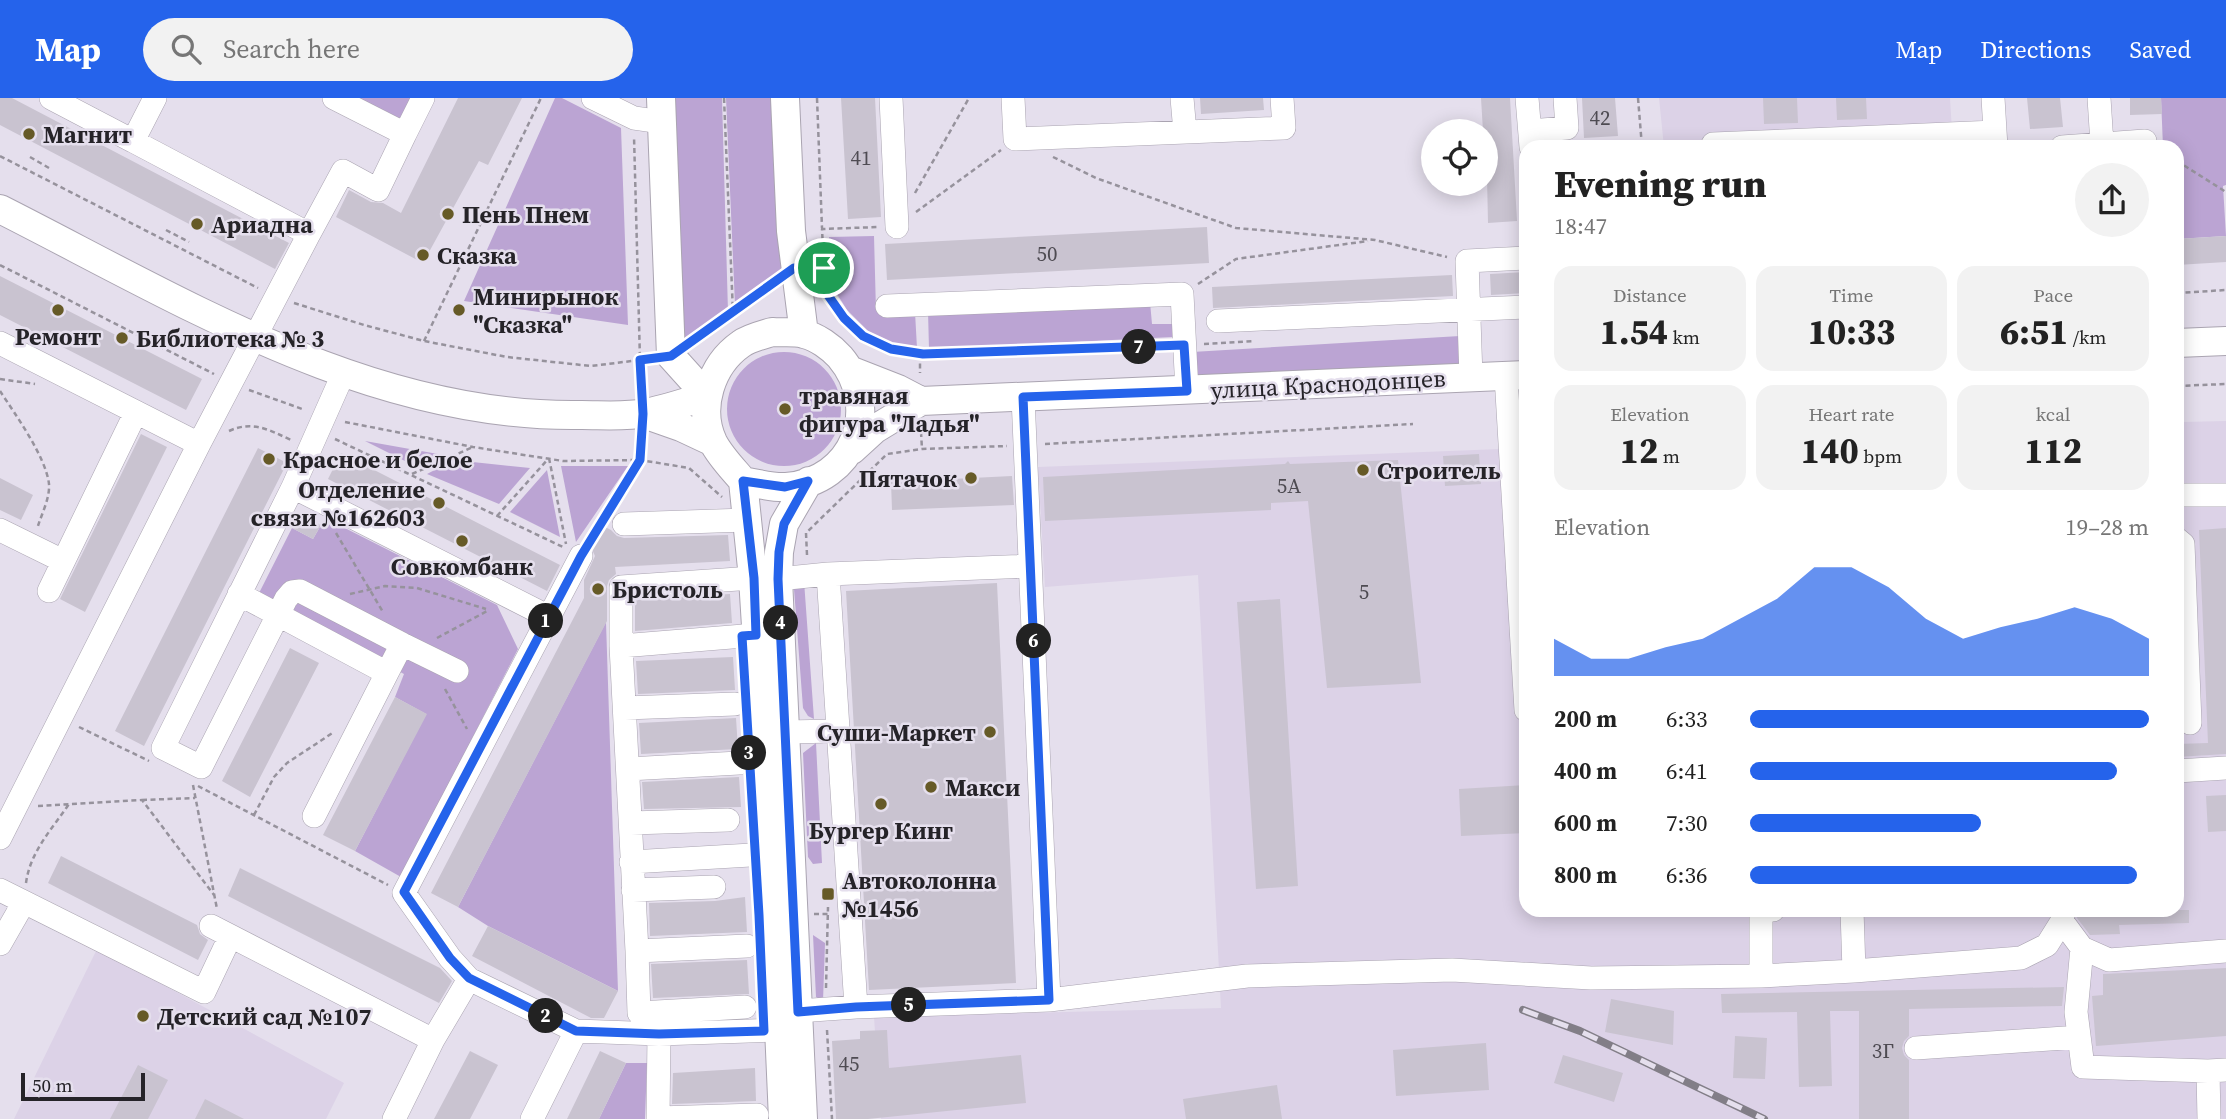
<!DOCTYPE html>
<html lang="en">
<head>
<meta charset="utf-8">
<style>
  body { margin:0; font-family:"Source Serif 4",serif; background:#f2f2f2; color:#222; height:100vh; display:flex; flex-direction:column; font-size:26px; white-space:nowrap }
  * { box-sizing:border-box; margin:0 }
  p { font-size:23px; color:#767676 }
  .icon { flex:none; width:38px; height:38px; fill:none; stroke:currentColor; stroke-width:2; stroke-linecap:round; stroke-linejoin:round }
  .map { position:relative; flex:1; overflow:hidden }
  .sheet { position:absolute; left:1519px; top:42px; width:665px; height:777px; display:flex; flex-direction:column; background:#fff; border-radius:21px; box-shadow:0 4px 18px #0003 }
  .sheet>* { flex:none }
  .controls { position:absolute; left:1421px; top:21px; display:grid; gap:14px }
  .controls a { display:grid; place-items:center; width:77px; height:77px; border-radius:50%; background:#fff; box-shadow:0 4px 18px #0003; font-size:35px }
  .scale { position:absolute; left:21px; bottom:18px; width:124px; box-sizing:border-box; padding-left:7px; border:4px solid #252328; border-top:0; font-size:19px; line-height:24px; white-space:nowrap; color:#252328; -webkit-text-stroke:5px #e5dfed; paint-order:stroke }
  .pin { position:absolute; display:grid; place-items:center; width:60px; height:60px; color:#fff; margin:-30px; border:4px solid #fff; border-radius:50%; box-shadow:0 2px 7px #0007 }
  .km { position:absolute; width:35px; height:35px; margin:-18px; border-radius:50%; background:#222; color:#fff; font-size:19px; line-height:35px; text-align:center }
  .round { display:grid; place-items:center; flex:none; width:74px; height:74px; border-radius:37px; background:#f2f2f2 }
  .overview { display:flex; align-items:center; justify-content:space-between; height:119px; padding:0 35px }
  h1 { font-size:38px; font-weight:800; line-height:52px }
  .figures { display:grid; grid-template-columns:repeat(3,1fr); gap:10px; height:119px; padding:7px 35px }
  .figures div { display:grid; align-content:center; border-radius:18px; background:#f2f2f2; text-align:center }
  .figures b { font-size:35px; font-weight:800 }
  .figures small { font-size:19px; font-weight:400 }
  .figures p { font-size:19px }
  .chart { height:196px; padding:14px 35px }
  .chart p { display:flex; justify-content:space-between }
  .chart svg { width:100%; height:126px; margin-top:7px; fill:#2563eb; opacity:.7 }
  ul { padding:0 35px; list-style:none; font-size:23px }
  li { display:grid; grid-template-columns:112px 84px 1fr; align-items:center; height:52px }
  li i { height:18px; border-radius:9px; background:#2563eb }
  header { display:flex; align-items:center; gap:42px; box-sizing:border-box; height:98px; padding:0 35px; background:#2563eb; color:#fff }
  header strong { font-size:33px }
  nav { display:flex; gap:38px; margin-inline-start:auto; font-size:24px }
  .search { width:490px; height:63px; background:#f2f2f2; display:flex; align-items:center; gap:18px; box-sizing:border-box; padding:0 24px; border-radius:38px; color:#767676; font-size:26px }
  .map>svg:first-child { display:block }
</style>
</head>
<body>
<header>
<strong>Map</strong>
<div class="search"><svg class="icon" aria-label="search" viewBox="0 0 24 24"><circle cx="10" cy="10" r="6"/><path d="M15 15l6 6"/></svg>Search here</div>
<nav><a>Map</a><a>Directions</a><a>Saved</a></nav>
</header>
<div class="map">
<svg width="2226" height="1021" viewBox="0 0 2226 1021">
  <rect width="100%" height="100%" fill="#e5dfed"/>
  <path fill="#dcd2e7" d="M1659,0H1950L1953,49H1664Z
    M2226,323V1021H881L874,919L1221,910L1198,477L1045,489L1038,369L1526,350V812H2177V347H2183V324Z
    M97,851L344,985L326,1021H14Z"/>
  <path fill="#bba4d3" d="M347,0H417L403,29Z
    M555,0H562L621,30L628,227L464,203Z
    M669,0H722L728,214L681,246Z
    M726,0H773L784,169L735,207Z
    M2161,0H2226V87L2223,88L2226,138L2177,141V49H2163Z
    M874,138L876,213L915,214L917,250L878,243L847,212L829,183V139Z
    M1150,204L1152,226H1173V239L929,251L928,213Z
    M1460,238L1461,268L1194,280L1192,254Z
    M727 311a57 57 0 1 1 114 0a57 57 0 1 1-114 0Z
    M365,343L438,356L415,368Z
    M454,362L530,370L499,406L427,376Z
    M561,368H628L576,444Z
    M547,372L560,439L510,414Z
    M327,421L497,507L518,551L401,779L355,753L426,616L395,599L404,576L257,499L292,430L313,441L321,427Z
    M804,483L814,621L808,618L803,610L794,491Z
    M606,524L618,893L488,828L458,809Z
    M816,645L822,765L813,766L808,759L803,655Z
    M813,837L825,845L823,903L816,899Z
    M626,965H647L645,1021H599Z"/>
  <path fill="#c9c3d0" d="M0,0H12L289,145L275,171L0,27Z
    M458,0H522L488,67L479,63L423,165L336,119L349,92L371,104L383,105L401,115Z
    M841,0H875L881,119L848,121Z
    M1200,0H1263L1264,12L1201,16Z
    M1481,0H1510L1517,123L1488,125L1486,33H1483Z
    M1582,0H1615L1618,38L1584,40Z
    M1763,0H1797L1798,25L1764,26Z
    M1836,0H1866L1867,21L1837,22Z
    M2027,0H2060L2063,29L2030,31Z
    M2130,0H2161L2162,16L2130,17Z
    M1207,129L1209,165L887,182L885,146Z
    M2226,138V164L2177,167V141Z
    M1526,174V195L1491,197L1490,176Z
    M1452,177L1453,198L1213,210L1212,189Z
    M0,178L202,281L186,312L0,217Z
    M141,336L167,349L85,514L60,501Z
    M258,350L287,365L144,648L115,633Z
    M341,355L560,467L547,493L328,381Z
    M1479,356L1481,386L1445,388L1443,358Z
    M1398,362L1421,585L1327,590L1308,403L1271,405V412L1045,423L1043,379L1285,366L1288,363L1290,366Z
    M1012,378L1014,407L892,412L891,384Z
    M0,380L33,397L21,422L0,412Z
    M299,416L321,427L313,441L292,430Z
    M603,428L611,432L617,438L624,440L728,437L730,463L615,469L616,476L609,482L607,488V523L458,809L431,795L584,500V482L595,458L590,447Z
    M2226,430V656L2177,659V646L2208,645L2199,432Z
    M997,485L1016,885L869,892L846,493Z
    M730,496L732,525L635,533V502Z
    M1280,501L1298,788L1256,791L1237,504Z
    M290,550L319,565L250,699L222,683Z
    M733,559L735,592L638,596L636,563Z
    M395,599L427,616L355,753L323,737Z
    M736,620L738,651L641,656L639,625Z
    M739,679L741,709L644,711L642,684Z
    M1526,687V735L1461,738L1459,691Z
    M2226,697V733L2208,734L2206,698Z
    M61,758L197,827L200,836L208,842L198,862L48,785Z
    M240,770L440,870L452,883L439,905L228,798Z
    M745,799L747,834L650,838L649,805L715,803Z
    M2078,812H2189V825L2119,827L2120,836L2090,837L2077,820Z
    M488,828L618,893L604,920H591L472,858Z
    M747,862L749,896L653,900L651,866Z
    M2226,870V938L2096,948L2092,898L2103,897V876Z
    M2064,889L2062,908L1909,911V938L1904,943L1902,950L1904,957L1909,962V1021H1859V913H1830L1832,988L1799,989L1797,914L1722,915L1721,896Z
    M1611,901L1674,913L1673,947L1605,934Z
    M887,932L889,970L1021,957L1026,1005L868,1021H836L832,943L860,941V933Z
    M1735,938L1767,940L1765,981L1733,980Z
    M1486,945L1489,992L1396,998L1393,952Z
    M470,953L498,967L470,1021H434Z
    M600,953L626,965L599,1021H567Z
    M1563,957L1623,975L1614,1004L1554,985Z
    M138,967L168,982L148,1021H110Z
    M755,970L756,1003L672,1006L673,975Z
    M1277,987L1282,1021H1186L1183,1001Z
    M205,1001L244,1021H195Z"/>
  <g fill="none" stroke-linecap="round" stroke-linejoin="round">
    <defs>
      <path id="minor" d="M51,0L133,43
        M155,0L133,43L309,136L343,73L378,92L405,36
        M334,0L405,36L423,0
        M593,0L634,20L662,24
        M891,0L897,129
        M1013,0L1015,41L1284,30L1282,0
        M1182,0L1185,34
        M1527,0L1531,49
        M1993,0L1996,49
        M2099,0L2102,46
        M1530,33L1567,30L1565,0
        M1713,46L1995,34
        M2062,49L2145,43
        M887,208L1182,196L1187,293
        M1218,223L1526,209
        M0,245L199,346
        M344,274L293,389L163,650L201,669L286,501L292,494L300,493L402,546L387,575
        M1506,278L1526,612
        M1471,279L1467,163L1526,160
        M293,389L549,519L404,795L450,860L469,881
        M2177,397H2226
        M624,426L747,422
        M0,432L63,463
        M2177,441L2183,446L2190,625
        M828,476L856,909
        M778,481L828,476L1030,468
        M49,493L136,314
        M239,496L387,575L314,718
        M549,519L581,458
        M402,546L457,573
        M621,548L756,537
        M625,610L735,606
        M786,634L837,633
        M628,671L739,665
        M2177,673L2226,670
        M631,725L728,722
        M0,740L199,346L309,136
        M631,764L770,756
        M0,792L204,894L230,839
        M633,792L714,789
        M1852,812L1854,873L2021,860L2047,847L2062,823L2064,812
        M2062,823L2082,850L2109,862L2226,853
        M211,828L433,942L469,881L576,933L659,936L780,932
        M0,846L24,804
        M747,848L637,853L621,548V489L753,480
        M2082,850L2076,914L2083,969L2208,973
        M637,853L639,915L745,909
        M1761,878V812H1773
        M1049,902L1247,878L1452,872L1591,880L1761,878L1854,873
        M798,913L856,909L1049,902L1023,299
        M1916,950L2079,939
        M658,1020L757,1017
        M394,1021L433,942
        M532,1021L576,933
        M658,1021L659,936
        M2209,1021L2208,973L2226,972"/>
      <path id="major" d="M785,0L791,133L804,236
        M0,111C182,203 371,321 582,317C602,317 626,319 645,315C666,311 686,304 707,298L671,258L661,0
        M772,234C782,235 795,233 804,236C817,239 831,249 840,259C883,310 854,384 786,389C772,390 756,385 743,383C733,371 720,358 713,344C697,310 711,267 741,246C749,240 762,237 772,234Z
        M2177,245L2226,243
        M852,273L898,291L921,303L1526,277
        M644,316L681,329L713,344
        M852,352L875,331L921,303
        M743,383L753,480L774,817L783,1021
        M803,1021L778,481L779,454L784,426L809,383"/>
    </defs>
    <use href="#minor" stroke="#aaa4b1" stroke-width="24"/>
    <use href="#major" stroke="#aaa4b1" stroke-width="30"/>
    <path stroke="#96929c" stroke-width="2.5" stroke-dasharray="5 3.5" stroke-linecap="butt" d="M724,0L733,215
      M817,0L822,130
      M1638,0L1642,49
      M1581,45L1594,49
      M0,58L258,190
      M30,59L49,70
      M1053,59L1096,80L1236,130L1375,142L1447,159
      M2177,63L2226,94
      M915,95L969,0
      M916,114L1001,52
      M166,132L189,144
      M0,167L214,276
      M819,170H824L822,131L879,129
      M824,170L825,193L844,220L863,238L891,251L923,256L1166,248
      M1198,186L1236,161L1368,143
      M2177,195L2226,192
      M294,205L364,227L424,243L507,259L591,268L640,262L634,38
      M424,243L541,0
      M692,243L775,184
      M1204,246L1254,243
      M920,257V275
      M0,281L35,286
      M2177,288L2226,286
      M249,292L305,312
      M642,292L640,262L648,261
      M0,293C15,316 46,359 49,386C50,400 42,415 38,428
      M345,324L473,349L563,363L640,362L689,370L722,399
      M229,333C253,322 269,332 291,342
      M921,334L922,351
      M335,341L563,449
      M1045,346L1413,326
      M549,360L566,446
      M412,376L473,349
      M611,410L640,362L642,337
      M497,418L549,360
      M336,435L383,514
      M591,443L605,418
      M807,457L806,435L887,356L922,351L1007,348
      M350,496L385,488L417,490L486,511
      M437,540L489,512
      M445,591L467,631
      M79,629L149,663
      M193,687L217,811
      M198,688L388,787
      M142,702L195,700
      M38,708L142,702L214,797
      M254,717L274,679L287,665L334,634
      M26,785C30,754 52,731 69,706
      M814,816H828
      M826,890L828,809
      M827,932L832,1021"/>
    <use href="#minor" stroke="#fff" stroke-width="23"/>
    <use href="#major" stroke="#fff" stroke-width="28"/>
    <defs>
      <path id="rail" d="M1523,912L1580,933L1764,1021"/>
    </defs>
    <use href="#rail" stroke="#827e87" stroke-width="8"/>
    <use href="#rail" stroke="#e5dfed" stroke-width="5" stroke-dasharray="16" stroke-linecap="butt"/>
  </g>
  <g fill="none" stroke-linecap="round" stroke-linejoin="round">
    <defs>
      <path id="route" d="M794,170H824L825,193L844,220L863,238L891,251L923,256L1184,247L1187,293L1023,299L1049,902L856,909L798,914L778,481L779,454L784,426L808,383L785,389L743,383L754,480L756,537L742,538L759,817L764,933L659,936L576,933L469,880L450,860L404,794L581,458L640,362L643,316L640,262L671,258Z"/>
    </defs>
    <use href="#route" stroke="#fff" stroke-width="14"/>
    <use href="#route" stroke="#2563eb" stroke-width="9"/>
  </g>
  <g fill="#665a27" stroke="#e5dfed" stroke-width="2.5">
    <circle cx="29" cy="36" r="7"/>
    <circle cx="448" cy="116" r="7"/>
    <circle cx="197" cy="126" r="7"/>
    <circle cx="423" cy="157" r="7"/>
    <circle cx="58" cy="212" r="7"/>
    <circle cx="459" cy="212" r="7"/>
    <circle cx="122" cy="240" r="7"/>
    <circle cx="785" cy="311" r="7"/>
    <circle cx="269" cy="361" r="7"/>
    <circle cx="1363" cy="372" r="7"/>
    <circle cx="971" cy="380" r="7"/>
    <circle cx="439" cy="405" r="7"/>
    <circle cx="462" cy="443" r="7"/>
    <circle cx="598" cy="491" r="7"/>
    <circle cx="990" cy="634" r="7"/>
    <circle cx="931" cy="689" r="7"/>
    <circle cx="881" cy="706" r="7"/>
    <rect x="821" y="789" width="14" height="14" rx="3.5"/>
    <circle cx="143" cy="918" r="7"/>
  </g>
  <g text-anchor="middle" dominant-baseline="central" stroke-width="5" stroke-linejoin="round" paint-order="stroke">
    <g font-size="21" fill="#4e4b52">
      <text x="1600" y="19">42</text>
      <text x="861" y="59">41</text>
      <text x="1047" y="155">50</text>
      <text x="1289" y="387">5А</text>
      <text x="1364" y="493">5</text>
      <text x="1883" y="952">3Г</text>
      <text x="849" y="965">45</text>
    </g>
    <g font-size="24" font-weight="bold" fill="#252328" stroke="#e5dfed" text-anchor="start">
      <text x="43" y="36">Магнит</text>
      <text x="462" y="116">Пень Пнем</text>
      <text x="211" y="126">Ариадна</text>
      <text x="437" y="157">Сказка</text>
      <text x="473" y="198">Минирынок<tspan x="473" dy="28">"Сказка"</tspan></text>
      <text x="58" y="238" text-anchor="middle">Ремонт</text>
      <text x="136" y="240">Библиотека № 3</text>
      <text x="799" y="297">травяная<tspan x="799" dy="28">фигура "Ладья"</tspan></text>
      <text x="283" y="361">Красное и белое</text>
      <text x="1377" y="372">Строитель</text>
      <text x="957" y="380" text-anchor="end">Пятачок</text>
      <text x="425" y="391" text-anchor="end">Отделение<tspan x="425" dy="28">связи №162603</tspan></text>
      <text x="462" y="468" text-anchor="middle">Совкомбанк</text>
      <text x="612" y="491">Бристоль</text>
      <text x="976" y="634" text-anchor="end">Суши-Маркет</text>
      <text x="945" y="689">Макси</text>
      <text x="881" y="732" text-anchor="middle">Бургер Кинг</text>
      <text x="842" y="782">Автоколонна<tspan x="842" dy="28">№1456</tspan></text>
      <text x="157" y="918">Детский сад №107</text>
    </g>
    <g font-size="24" fill="#252328" stroke="#e5dfed">
      <text transform="translate(1328 286) rotate(-3)">улица Краснодонцев</text>
    </g>
  </g>
</svg>
<div class="controls">
<a><svg class="icon" aria-label="locate" viewBox="0 0 24 24"><circle cx="12" cy="12" r="6"/><path d="M12 2v4M12 18v4M2 12h4M18 12h4"/></svg></a>
</div>
<div class="scale">50 m</div>
<div class="pin" style="left:824px;top:170px;background:#1e9e55"><svg class="icon" aria-label="arrive" viewBox="0 0 24 24"><path d="M6 21V4h12l-3 4 3 4H6"/></svg></div>
<b class="km" style="left:546px;top:523px">1</b>
<b class="km" style="left:546px;top:918px">2</b>
<b class="km" style="left:749px;top:655px">3</b>
<b class="km" style="left:781px;top:525px">4</b>
<b class="km" style="left:909px;top:907px">5</b>
<b class="km" style="left:1034px;top:543px">6</b>
<b class="km" style="left:1139px;top:249px">7</b>
<section class="sheet">
<div class="overview"><div><h1>Evening run</h1><p>18:47</p></div><a class="round"><svg class="icon" aria-label="share" viewBox="0 0 24 24"><path d="M12 15V3M7 8l5-5 5 5M5 13v7h14v-7"/></svg></a></div>
<div class="figures">
<div><p>Distance</p><b>1.54<small> km</small></b></div>
<div><p>Time</p><b>10:33</b></div>
<div><p>Pace</p><b>6:51<small> /km</small></b></div>
</div>
<div class="figures">
<div><p>Elevation</p><b>12<small> m</small></b></div>
<div><p>Heart rate</p><b>140<small> bpm</small></b></div>
<div><p>kcal</p><b>112</b></div>
</div>
<div class="chart"><p><span>Elevation</span>19–28 m</p>
<svg viewBox="0 0 160 44" preserveAspectRatio="none"><path d="M0 44V31L10 38L20 38L30 34L40 31L50 24L60 17L70 6L80 6L90 13L100 24L110 31L120 27L130 24L140 20L150 24L160 31V44z"/></svg>
</div>
<ul>
<li><b>200 m</b>6:33<i style="width:100%"></i></li>
<li><b>400 m</b>6:41<i style="width:92%"></i></li>
<li><b>600 m</b>7:30<i style="width:58%"></i></li>
<li><b>800 m</b>6:36<i style="width:97%"></i></li>
</ul>
</section>
</div>
</body>
</html>
